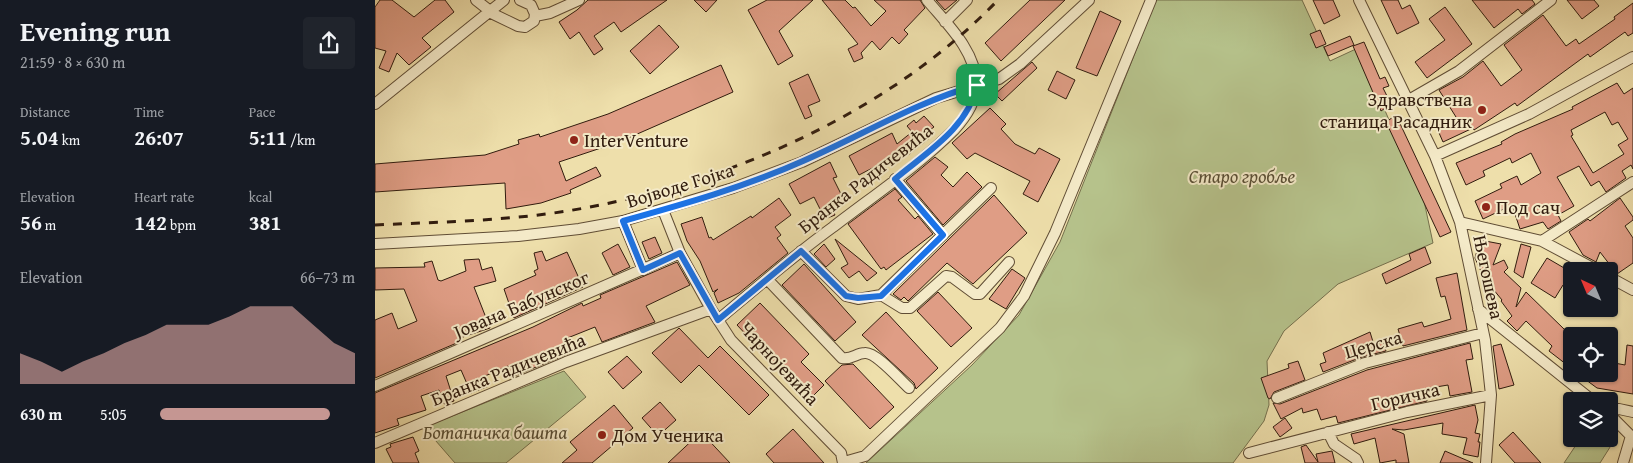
<!DOCTYPE html>
<html lang="en">
<head>
<meta charset="utf-8">
<style>
  body { margin:0; font-family:"Gentium Book Plus",serif; background:#20242c; color:#f1f3f6; height:100vh; display:flex; flex-direction:column; font-size:19px; white-space:nowrap }
  * { box-sizing:border-box; margin:0 }
  p { font-size:16px; color:#9ea1a6 }
  .icon { flex:none; width:28px; height:28px; fill:none; stroke:currentColor; stroke-width:2; stroke-linecap:round; stroke-linejoin:round }
  .map { position:relative; flex:1; overflow:hidden }
  .drawer { display:flex; flex-direction:column; background:#171b24; width:375px }
  .drawer>* { flex:none }
  .needle { width:32px; rotate:316deg }
  .fabs { position:absolute; left:1188px; top:262px; display:grid; gap:10px }
  .fabs a { display:grid; place-items:center; width:55px; height:55px; border-radius:5px; background:#171b24; box-shadow:0 1px 4px #0004; font-size:25px }
  .pin { position:absolute; display:grid; place-items:center; width:42px; height:42px; color:#fff; margin:-21px; border-radius:10px; box-shadow:0 2px 8px #0006 }
  .round { display:grid; place-items:center; flex:none; width:52px; height:52px; border-radius:5px; background:#20242c }
  .headline { display:flex; align-items:center; justify-content:space-between; height:85px; padding:0 20px }
  h1 { font-size:28px; font-weight:700; line-height:38px }
  .figures { display:grid; grid-template-columns:repeat(3,1fr); gap:8px; height:85px; padding:5px 20px }
  .figures div { display:grid; align-content:center }
  .figures b { font-size:21px; font-weight:700 }
  .figures small { font-size:14px; font-weight:400 }
  .figures p { font-size:14px }
  .chart { height:140px; padding:10px 20px }
  .chart p { display:flex; justify-content:space-between }
  .chart svg { width:100%; height:90px; margin-top:5px; fill:#c59692; opacity:.7 }
  ul { padding:0 20px; list-style:none; font-size:16px }
  li { display:grid; grid-template-columns:80px 60px 1fr; align-items:center; height:38px }
  li i { height:12px; border-radius:6px; background:#c59692 }
  main { display:flex; flex:1; min-height:0 }
  .map>svg:first-child { display:block }
</style>
</head>
<body>
<main>
<section class="drawer">
<div class="headline"><div><h1>Evening run</h1><p>21:59 · 8 × 630 m</p></div><a class="round"><svg class="icon" aria-label="share" viewBox="0 0 24 24"><path d="M12 15V3M7 8l5-5 5 5M5 13v7h14v-7"/></svg></a></div>
<div class="figures">
<div><p>Distance</p><b>5.04<small> km</small></b></div>
<div><p>Time</p><b>26:07</b></div>
<div><p>Pace</p><b>5:11<small> /km</small></b></div>
</div>
<div class="figures">
<div><p>Elevation</p><b>56<small> m</small></b></div>
<div><p>Heart rate</p><b>142<small> bpm</small></b></div>
<div><p>kcal</p><b>381</b></div>
</div>
<div class="chart"><p><span>Elevation</span>66–73 m</p>
<svg viewBox="0 0 160 44" preserveAspectRatio="none"><path d="M0 44V29L10 33L20 38L30 33L40 29L50 24L60 20L70 15L80 15L90 15L100 11L110 6L120 6L130 6L140 15L150 24L160 29V44z"/></svg>
</div>
<ul>
<li><b>630 m</b>5:05<i style="width:87%"></i></li>
</ul>
</section>
<div class="map">
<svg width="1258" height="463" viewBox="0 0 1258 463">
  <rect width="100%" height="100%" fill="#eedfab"/>
  <filter id="stains"><feTurbulence type="fractalNoise" baseFrequency=".004" numOctaves="4"/><feColorMatrix values="0 0 0 0 .2 0 0 0 0 .09 0 0 0 0 .02 0 0 0 .5 -.17"/></filter>
  <radialGradient id="worn" r=".72"><stop offset=".6" stop-color="#630" stop-opacity="0"/><stop offset="1" stop-color="#630" stop-opacity=".3"/></radialGradient>
  <path fill="#b6c28b" stroke="#746f4c" d="M781,0H927L955,61L983,48L1049,201L1058,243L963,284L909,331L892,361L894,405L889,421L858,463H491L597,365L644,315L685,242Z
    M189,371L211,397L131,463H80L54,433L55,425Z
    M1205,439H1229L1237,444L1225,463H1189Z"/>
  <path fill="#df9d85" stroke="#311c0e" fill-rule="evenodd" d="M5,0H17L39,17L60,0H70L79,12L47,38L56,47L34,65L22,53L14,72L4,68L11,51L0,48V7Z
    M213,0H292L246,32L239,22L219,36L228,49L219,55L204,32L195,39L184,22L202,10Z
    M319,0H342L331,12Z
    M392,0H438L404,31L418,56L403,65L373,10Z
    M447,0H470L478,8L480,7L496,26L511,11L499,0H545L550,8L529,30L533,34L524,44L517,37L505,50L497,41L486,53L488,58L479,62L473,49L483,44Z
    M561,0H582L570,10Z
    M655,0H690L626,61L610,43Z
    M938,0H958L965,16L949,24Z
    M1006,0H1023L1027,9L1035,5L1044,23L1022,34Z
    M1097,0H1157L1160,4L1147,14L1143,9L1119,28Z
    M1192,0H1219L1224,6L1207,19Z
    M1258,3V33L1253,36L1250,32L1215,57L1213,54L1142,106L1140,103L1099,130L1098,128L1068,142L1061,126L1081,117L1064,90L1088,77L1108,61L1126,86L1147,70L1129,45L1168,15L1191,46L1201,39L1204,44L1240,19L1239,17Z
    M1070,7L1097,44L1052,78L1040,62L1070,40L1054,19Z
    M725,11L746,21L722,76L701,68Z
    M284,25L304,47L275,74L255,51Z
    M945,30L951,44L941,48L935,34Z
    M975,36L979,45L953,56L949,47Z
    M989,42L1005,79L1010,77L1014,86L1008,88L1016,104L1006,111L978,46Z
    M657,62L662,68L627,101L620,94Z
    M346,65L358,92L244,142L184,162L191,181L221,167L226,176L195,190L196,193L166,203L131,209L130,183L0,192V164L110,155L144,144L143,140L164,134L165,137L233,114Z
    M682,71L700,80L691,99L673,90Z
    M433,74L445,101L433,106L437,116L430,119L414,83Z
    M1242,83L1249,94L1258,88V169L1256,165L1247,171L1251,178L1231,192L1224,181L1216,186L1204,166L1182,177L1199,206L1183,215L1186,221L1173,229L1168,222L1145,229L1137,205L1108,219L1100,201L1127,188L1125,184L1142,176L1146,185L1166,173L1156,153L1137,163L1135,158L1108,171L1110,176L1091,185L1081,163L1127,144L1126,142L1140,134L1198,109L1197,107ZM1230,112L1237,125L1243,122L1253,139L1243,145L1249,154L1218,173L1196,136L1198,135L1196,130Z
    M615,108L631,124L626,129L640,144L660,154L664,148L685,159L663,202L648,194L655,181L600,153L592,159L577,143Z
    M1021,115L1076,232L1065,237L1011,122Z
    M549,116L559,127L552,132L556,137L533,155L530,151L484,175L474,156L517,133L522,144L537,132L532,126L539,120L541,123Z
    M560,157L573,167L566,175L578,187L592,172L607,187L568,225L531,181Z
    M455,162L462,177L458,178L470,202L457,209L460,215L450,219L439,197L425,204L414,184Z
    M520,189L527,197L523,200L540,219L543,216L558,234L511,270L509,267L506,269L473,224Z
    M619,195L652,233L598,284L572,263L533,301L529,297L526,300L518,294Z
    M404,198L416,215L400,227L406,235L402,238L413,253L364,293L343,303L339,293L343,289L338,292L325,261L312,241L306,224L327,217L334,238L336,237L338,240L376,216L377,218Z
    M1245,198L1258,217V220L1250,226L1258,238V263L1242,274L1225,252L1221,262L1208,255L1194,232L1213,219L1215,221Z
    M280,237L287,253L274,259L267,242Z
    M460,239L502,273L492,281L484,271L474,278L466,268L473,264Z
    M1105,240L1126,244L1118,265L1129,260L1133,268L1129,272L1146,288L1141,307L1151,292L1190,330L1196,333V368L1174,351L1177,346L1151,321L1142,331L1132,321L1137,316L1126,301L1127,300L1109,278L1100,258Z
    M243,244L255,267L238,275L227,253Z
    M449,244L460,259L451,267L439,254Z
    M1146,244L1156,247L1148,278L1139,272Z
    M1050,247L1056,263L1011,284L1007,274L1036,260L1034,254Z
    M167,251L171,261L192,252L208,287L139,318L129,289L161,275L159,271L163,269L159,253Z
    M1172,258L1196,272V282L1192,288L1188,285L1180,298L1156,283Z
    M104,259L107,270L117,267L121,281L99,287L115,328L85,338L84,342L0,378V320L17,313L23,329L42,321L29,289L0,290V268L50,267L49,263L57,261L63,280L66,281L91,271L89,260Z
    M302,262L315,285L271,306L280,322L227,342L220,327L190,339L195,353L137,377L133,366L110,376L114,386L96,393L86,370L71,376L79,401L69,404L64,390L46,396L51,410L22,419L24,425L0,433V393L158,327L207,303L208,306L226,298L225,295Z
    M429,264L481,322L460,341L407,285Z
    M637,269L650,278L631,309L614,299Z
    M1082,273L1092,330L1028,346L1023,329L1047,322L1049,327L1076,319L1070,296L1066,297L1061,278Z
    M563,292L597,328L576,347L542,311Z
    M385,303L434,354L426,362L449,385L433,401L362,325Z
    M511,312L563,368L541,389L539,383L487,335Z
    M304,328L333,358L345,346L394,395L374,415L324,365L306,383L277,353Z
    M995,332L999,345L1008,342L1011,351L987,357L948,372L945,364L951,362L948,353Z
    M1095,343L1098,359L1091,360L1097,392L1075,396L1073,385L1049,389L1052,401L963,423L961,416L946,420L942,409L928,413L927,408L906,419L898,403L905,404L992,370Z
    M1126,344L1139,385L1124,389L1118,346Z
    M1252,345L1258,346V394L1222,388L1203,374H1234V362L1250,365Z
    M252,356L267,372L248,389L233,372Z
    M923,361L930,380L899,392L895,399L893,398L886,378L914,368L913,364Z
    M478,364L519,407L495,429L450,381L467,365Z
    M285,402L301,420L283,436L267,418Z
    M239,405L258,428L217,463H187L202,450L195,442Z
    M1100,405L1103,420L1100,433L1105,434L1103,442H1105L1103,457L1088,454L1092,438L1067,434L1068,423L1029,430L1017,429L1029,434L1034,463H1021V460L1005,463L1000,438L979,444L976,434Z
    M910,418L917,428L905,437L898,427Z
    M418,429L449,463H399L391,454Z
    M326,432L355,463H293Z
    M1138,432L1166,463H1140L1124,445Z
    M38,437L44,451L40,453L44,463H18L11,449L16,447L15,444Z
    M931,445L943,462L941,454L957,451L960,463H930L926,447Z
    M1070,451L1098,463H1065Z"/>
  <g fill="none" stroke-linecap="round" stroke-linejoin="round">
    <defs>
      <path id="minor" d="M101,0L115,11
        M129,0L114,12L143,26L150,27L159,21L160,14L156,5L145,0
        M984,0L1060,156L1085,222L1110,340L1113,367L1116,395L1111,463
        M160,16L175,13L204,0
        M570,22L592,0
        M1032,101L1084,71L1176,0
        M0,104L114,12
        M1060,156L1154,114L1258,57
        M520,179L568,235
        M288,210L305,253L336,309L356,340L466,453L468,463
        M248,221L268,270
        M1085,222L1167,241L1223,271
        M1167,241L1258,182
        M0,244L143,236L204,229L248,221L358,188L427,162L561,98L624,79L645,64L714,0
        M426,251L471,296L483,299L506,295L527,308H535L571,276L577,277L600,294H605L634,262
        M1234,277L1258,290
        M392,279L467,358C477,360 481,353 490,353C501,352 525,380 534,388
        M506,295L616,188
        M1103,309L1218,401
        M343,320C381,288 418,256 458,227C498,196 543,166 579,130C590,118 602,100 601,83C601,51 571,23 552,0
        M0,386L305,253
        M902,398L990,363L1108,333
        M1234,411L1244,409L1258,412
        M1234,414L1258,438
        M953,432L959,444L981,459L983,463
        M0,443L191,362L336,309
        M874,453L1032,412L1116,395
        M469,462L490,456L625,328L649,296L680,233L776,0
        M1248,463L1256,436"/>
    </defs>
    <use href="#minor" stroke="#604d35" stroke-width="12"/>
    <use href="#minor" stroke="#f4eac8" stroke-width="10"/>
    <path stroke="#311c0e" stroke-width="3" stroke-dasharray="9 9" stroke-linecap="butt" d="M0,225C64,222 129,221 192,211C348,186 512,115 623,0"/>
  </g>
  <g fill="none" stroke-linecap="round" stroke-linejoin="round">
    <defs>
      <path id="route" d="M602,85C593,128 552,152 520,179L568,235L506,296L483,298L471,296L426,251L343,320L305,253L268,270L248,221C309,204 370,187 428,161C486,136 541,102 602,85Z"/>
    </defs>
    <use href="#route" stroke="#fff" stroke-width="10"/>
    <use href="#route" stroke="#1a73e8" stroke-width="6"/>
  </g>
  <g fill="#8f2418" stroke="#f4eac8" stroke-width="2">
    <circle cx="1107" cy="110" r="5"/>
    <circle cx="199" cy="140" r="5"/>
    <circle cx="1111" cy="207" r="5"/>
    <circle cx="227" cy="435" r="5"/>
  </g>
  <g text-anchor="middle" dominant-baseline="central" stroke-width="4" stroke-linejoin="round" paint-order="stroke">
    <g font-size="19" fill="#311c0e" stroke="#f4eac8" text-anchor="start">
      <text x="1097" y="99" text-anchor="end">Здравствена<tspan x="1097" dy="22">станица Расадник</tspan></text>
      <text x="209" y="140">InterVenture</text>
      <text x="1121" y="207">Под сач</text>
      <text x="237" y="435">Дом Ученика</text>
    </g>
    <g font-size="19" font-style="italic" fill="#594e34" stroke="#f4eac8">
      <text x="867" y="176">Старо гробље</text>
      <text x="120" y="432">Ботаничка башта</text>
    </g>
    <g font-size="19" fill="#311c0e" stroke="#f4eac8">
      <text transform="translate(490 178) rotate(-38)">Бранка Радичевића</text>
      <text transform="translate(305 185) rotate(-17)">Војводе Гојка</text>
      <text transform="translate(1114 277) rotate(78)">Његошева</text>
      <text transform="translate(146 304) rotate(-23)">Јована Бабунског</text>
      <text transform="translate(998 344) rotate(-16)">Церска</text>
      <text transform="translate(405 363) rotate(47)">Чарнојевића</text>
      <text transform="translate(133 369) rotate(-22)">Бранка Радичевића</text>
      <text transform="translate(1030 396) rotate(-13)">Горичка</text>
    </g>
  </g>
  <rect width="100%" height="100%" filter="url(#stains)"/>
  <rect width="100%" height="100%" fill="url(#worn)"/>
</svg>
<div class="fabs">
<a><svg class="needle" viewBox="-14 -14 28 28"><path d="M0-13l5 13h-10z" fill="#e53935"/><path d="M0 13l5-13h-10z" fill="#9ea1a6"/></svg></a>
<a><svg class="icon" aria-label="locate" viewBox="0 0 24 24"><circle cx="12" cy="12" r="6"/><path d="M12 2v4M12 18v4M2 12h4M18 12h4"/></svg></a>
<a><svg class="icon" aria-label="layers" viewBox="0 0 24 24"><path d="M12 4l9 5-9 5-9-5zM3 14l9 5 9-5"/></svg></a>
</div>
<div class="pin" style="left:602px;top:85px;background:#1e9e55"><svg class="icon" aria-label="arrive" viewBox="0 0 24 24"><path d="M6 21V4h12l-3 4 3 4H6"/></svg></div>
</div>
</main>
</body>
</html>
